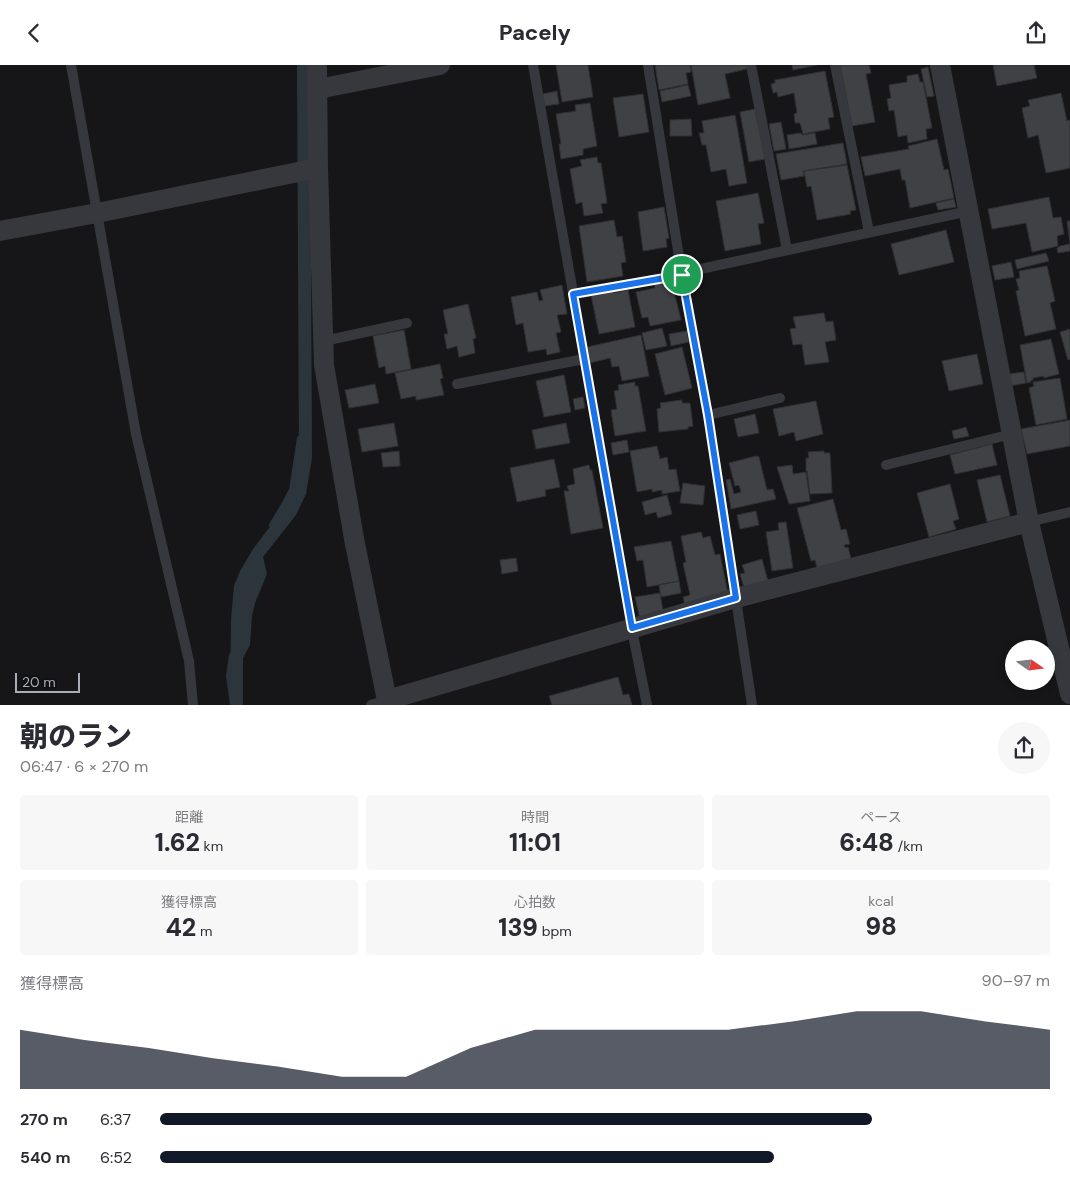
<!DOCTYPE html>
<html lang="ja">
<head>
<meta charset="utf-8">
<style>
  body { margin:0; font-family:"DM Sans","Noto Sans JP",sans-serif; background:#f7f7f7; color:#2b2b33; height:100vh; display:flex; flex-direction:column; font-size:19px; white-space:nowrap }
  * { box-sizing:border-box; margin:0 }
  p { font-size:16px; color:#7c7c81 }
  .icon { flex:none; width:28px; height:28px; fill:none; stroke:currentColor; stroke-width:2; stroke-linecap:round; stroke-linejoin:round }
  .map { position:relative; height:640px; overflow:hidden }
  .details { display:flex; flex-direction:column; background:#fff; flex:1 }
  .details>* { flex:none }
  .needle { width:32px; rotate:104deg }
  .fabs { position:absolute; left:1005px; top:575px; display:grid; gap:10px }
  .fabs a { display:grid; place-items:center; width:50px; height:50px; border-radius:50%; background:#fff; box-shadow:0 2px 8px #0003; font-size:25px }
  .scale { position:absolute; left:15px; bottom:12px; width:65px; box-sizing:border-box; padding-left:5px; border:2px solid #a8adb8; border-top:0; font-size:14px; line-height:18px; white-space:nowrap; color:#a8adb8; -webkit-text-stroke:4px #111113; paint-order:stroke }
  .pin { position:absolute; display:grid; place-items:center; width:42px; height:42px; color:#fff; margin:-21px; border:2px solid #fff; border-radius:50%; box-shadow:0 1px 5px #0007 }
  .round { display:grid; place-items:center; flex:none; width:52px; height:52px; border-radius:26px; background:#f7f7f7 }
  .head { display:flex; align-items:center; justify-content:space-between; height:85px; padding:0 20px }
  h1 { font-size:28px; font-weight:800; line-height:38px }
  .metrics { display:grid; grid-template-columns:repeat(3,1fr); gap:8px; height:85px; padding:5px 20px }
  .metrics div { display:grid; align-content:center; border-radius:5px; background:#f7f7f7; text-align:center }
  .metrics b { font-size:25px; font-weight:800 }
  .metrics small { font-size:14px; font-weight:400 }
  .metrics p { font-size:14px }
  .chart { height:140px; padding:10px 20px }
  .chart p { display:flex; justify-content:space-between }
  .chart svg { width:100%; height:90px; margin-top:5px; fill:#111827; opacity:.7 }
  ul { padding:0 20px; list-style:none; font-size:16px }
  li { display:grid; grid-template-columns:80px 60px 1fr; align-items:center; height:38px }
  li i { height:12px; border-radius:6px; background:#111827 }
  header { display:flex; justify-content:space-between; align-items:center; height:65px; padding:0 20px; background:#fff; font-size:22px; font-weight:800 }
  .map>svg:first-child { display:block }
</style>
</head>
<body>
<header><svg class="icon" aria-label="back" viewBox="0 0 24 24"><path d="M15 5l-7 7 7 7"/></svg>Pacely<svg class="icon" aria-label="share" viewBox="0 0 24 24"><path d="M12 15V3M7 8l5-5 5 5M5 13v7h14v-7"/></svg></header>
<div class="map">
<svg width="1070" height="640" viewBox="0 0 1070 640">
  <rect width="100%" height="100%" fill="#161618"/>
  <path fill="#2c353c" d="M297,0H310L312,393L306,429L296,450L263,492L267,509L255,538L252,551L250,580L243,593V640H230L231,554L234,521L240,506L253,484L287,439L293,425L299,390Z"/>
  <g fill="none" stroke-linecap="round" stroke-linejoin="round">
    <path stroke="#2c353c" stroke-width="6" d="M272,460L284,440L292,425L300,373
      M232,590L229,611L233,640"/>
  </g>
  <path fill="#404145" stroke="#303034" d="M556,0H588L593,32L562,37Z
    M655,0H690L691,7L686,8L688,19L659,25Z
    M691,0H747V4L725,9L730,33L698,40Z
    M792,0H817L793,5Z
    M840,0H869L871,8L866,9L875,57L852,61Z
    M993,0H1034L1037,13L997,21Z
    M928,2L934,31L927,32L921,4Z
    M825,6L834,52L828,53L830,64L803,69L800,58H795L794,49L797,48L794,28L778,32L777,27L773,28L771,19L775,18V15Z
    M918,9L920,17H923L932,63L926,64L927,74L908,78L907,70L898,72L894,45L889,46L887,34L891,33L889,20L907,17V11Z
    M688,20L691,31L662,37L660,26Z
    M557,26L559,39L544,41L543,29Z
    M1061,28L1067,56L1070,55V103L1046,108L1038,70L1028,73L1022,43L1030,41L1028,35Z
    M643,29L649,67L619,72L613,33Z
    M590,38L597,81L583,84V90L561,94L559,79H561L556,49L576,46L575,40Z
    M755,44L765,94L749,97L740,47Z
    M735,50L747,118L729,121L726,104L711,107L706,80H702L699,68H704L702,56Z
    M691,54L692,71H670V55Z
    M781,57L786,84L774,86L769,59Z
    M801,68L802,70L815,68L817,79L789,84L787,70Z
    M937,74L944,105L948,104L954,133L910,143L905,115H902L900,104L865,111L861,92L909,84L908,81Z
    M843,78L847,99L803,106L804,111L781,115L776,89Z
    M597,92L598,98H601L607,138L601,139L603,148L584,151L582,137L576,139L570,104L582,101L580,95Z
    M847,100L856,145L850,146L851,149L817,155L811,121L807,122L804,106Z
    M758,128L764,158L758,159L761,179L725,186L716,136Z
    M1049,132L1053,153L1061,152L1064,169L1057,171L1058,181L1032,187L1026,158L992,164L988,144Z
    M954,134L956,142L938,145L936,138Z
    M664,142L669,173L666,174L667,182L643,186L638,147Z
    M614,155L617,172L622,171L626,197L621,198L623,211L587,217L579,161Z
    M1067,156H1070V186L1058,188L1057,183L1059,182L1060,181L1070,179Z
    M946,165L954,197L899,210L891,179Z
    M1046,188L1049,196L1017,204L1015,195Z
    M1011,197L1014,212L995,215L992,201Z
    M1047,201L1055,236L1050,238L1056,264L1025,271L1016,226L1019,225L1016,214L1020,213L1019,206Z
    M671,214L681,255L650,261L648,252L642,253L636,227L655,223L654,217Z
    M562,220L567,249L557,250L561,267L556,268L560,287L547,290L546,284L528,287L523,258L516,260L511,232L537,227L539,236L543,235L540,225Z
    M628,225L635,262L599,269L591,230L613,226L614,228Z
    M468,239L476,273L473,274L475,288L459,292L457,281L447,284L444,269H448L443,245Z
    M824,248L826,257L833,256L836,275L825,277L829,297L805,300L802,279L793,280L790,264L796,263L793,252Z
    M662,263L667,281L646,285L642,268Z
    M1070,264V294L1068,295L1060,267Z
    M404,265L411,304L386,309L385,301L379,303L373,271Z
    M687,266L689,277L671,281L669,269Z
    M641,270L649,311L622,316L619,301L612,302L610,293L590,298L587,282Z
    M1051,274L1059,309L1044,313V311L1033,313V315L1030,316L1031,317L1027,318L1020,280Z
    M682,282L692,323L665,330L655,289Z
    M977,289L983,319L949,326L942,296Z
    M440,299L443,313L440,314L444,330L416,335V331L401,334L395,308Z
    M1024,307L1026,318L1010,321L1008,309Z
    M564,310L571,347L544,352L536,316Z
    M1060,313L1067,354L1036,360L1029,323L1034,321L1033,317Z
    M635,317V321H638L646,366L615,371L611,345L617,344L614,326L619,325L618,320Z
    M375,319L379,338L349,343L345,325Z
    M583,332L585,343L575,345L573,334Z
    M682,335V338H690L693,361L688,362V364L659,367L657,344L661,343L660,338Z
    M816,336L823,369L796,376L794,367L779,371L773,344Z
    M755,349L759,368L738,372L734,354Z
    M1070,355V381L1027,389L1021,364Z
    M394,358L398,381L362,387L358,364Z
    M566,358L570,378L536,384L532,365Z
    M966,362L969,371L954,374L952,366Z
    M627,375L629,387L613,390L611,378Z
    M992,379L997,400L955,409L950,390Z
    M657,381L660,394L667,392L669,405L676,404L680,426L662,429V425L652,427V424L637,427L630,386Z
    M399,386L400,401L383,402L381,388Z
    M824,386V388H830L832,428L810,429L807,406H806V393H809L808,387Z
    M756,391L759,392L767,425L773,424L776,434L731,444L726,415L730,414L734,429L741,427L739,420L735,421L729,398Z
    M554,394L560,422L545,425L546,431L517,437L510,403Z
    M589,400L590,405H592L603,463L571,469L564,426H569L567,421L575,419L573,404Z
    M792,400L793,409L806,407L810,436L789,439L777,402Z
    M1000,410L1010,451L987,457L977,415Z
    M683,418L705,421L703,440L680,438Z
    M950,419L959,454L953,456L956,464L929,472L917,428Z
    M667,430L672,449L658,453L656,447L645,450L642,437Z
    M833,434L841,465L846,464L850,479L844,480L845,483L848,482L851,494L817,504L815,495L811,496L797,443Z
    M756,446L759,460L740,464L737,450Z
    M786,457L793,503L772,506L766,467L779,465L778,458Z
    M701,467L703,473L710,471L715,490L720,489L728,529L685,541L683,532L690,530L683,498L686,497L681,471Z
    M671,476L679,516L647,522L643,495L637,496L634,482Z
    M516,493L518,506L502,509L500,495Z
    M762,494L769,520L745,526L740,509L745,508L742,500Z
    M679,516L681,528L661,532L659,520Z
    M660,528L663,546L640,554L635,532Z
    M618,612L623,630L629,629L632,640H552L549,631Z"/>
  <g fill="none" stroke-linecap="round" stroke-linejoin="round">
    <path stroke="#37383d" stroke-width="10" d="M71,0L136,369L189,596L193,640
      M533,0L634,575L647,640
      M648,0L682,210L708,350L752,640
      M751,0L787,185
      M835,0L869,167
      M682,208L969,146
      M573,229L682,210
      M324,276L407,258
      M457,319L584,294
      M708,350L780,333
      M886,400L1012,369
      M1029,457L1070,447
      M371,640L387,635"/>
    <path stroke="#37383d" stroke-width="20" d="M317,0L318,103L324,300L355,479L388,640
      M940,0L1029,457L1070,629
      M318,24L440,0
      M0,166L97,148L318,103
      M387,635L736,533L1029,457"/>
  </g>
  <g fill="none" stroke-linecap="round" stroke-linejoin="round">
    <defs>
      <path id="route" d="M682,210L708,350L736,533L632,563L573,229Z"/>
    </defs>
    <use href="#route" stroke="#fff" stroke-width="10"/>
    <use href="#route" stroke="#1a73e8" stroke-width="6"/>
  </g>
</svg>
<div class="fabs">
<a><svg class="needle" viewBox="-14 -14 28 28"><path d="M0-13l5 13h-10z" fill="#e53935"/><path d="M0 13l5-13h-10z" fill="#7c7c81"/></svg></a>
</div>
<div class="scale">20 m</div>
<div class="pin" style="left:682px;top:210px;background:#1e9e55"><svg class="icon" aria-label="arrive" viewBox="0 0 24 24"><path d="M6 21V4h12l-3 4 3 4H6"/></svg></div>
</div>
<section class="details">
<div class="head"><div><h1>朝のラン</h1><p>06:47 · 6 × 270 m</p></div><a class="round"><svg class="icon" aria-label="share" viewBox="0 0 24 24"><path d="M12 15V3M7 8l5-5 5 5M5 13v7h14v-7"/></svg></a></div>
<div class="metrics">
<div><p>距離</p><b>1.62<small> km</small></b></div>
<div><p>時間</p><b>11:01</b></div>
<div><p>ペース</p><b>6:48<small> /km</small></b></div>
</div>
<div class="metrics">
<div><p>獲得標高</p><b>42<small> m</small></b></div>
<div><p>心拍数</p><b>139<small> bpm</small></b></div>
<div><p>kcal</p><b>98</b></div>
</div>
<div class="chart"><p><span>獲得標高</span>90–97 m</p>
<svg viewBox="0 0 160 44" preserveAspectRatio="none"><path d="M0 44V15L10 20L20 24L30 29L40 33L50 38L60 38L70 24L80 15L90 15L100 15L110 15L120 11L130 6L140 6L150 11L160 15V44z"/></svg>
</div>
<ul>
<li><b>270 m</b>6:37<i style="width:80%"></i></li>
<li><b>540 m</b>6:52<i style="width:69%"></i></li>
</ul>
</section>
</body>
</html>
